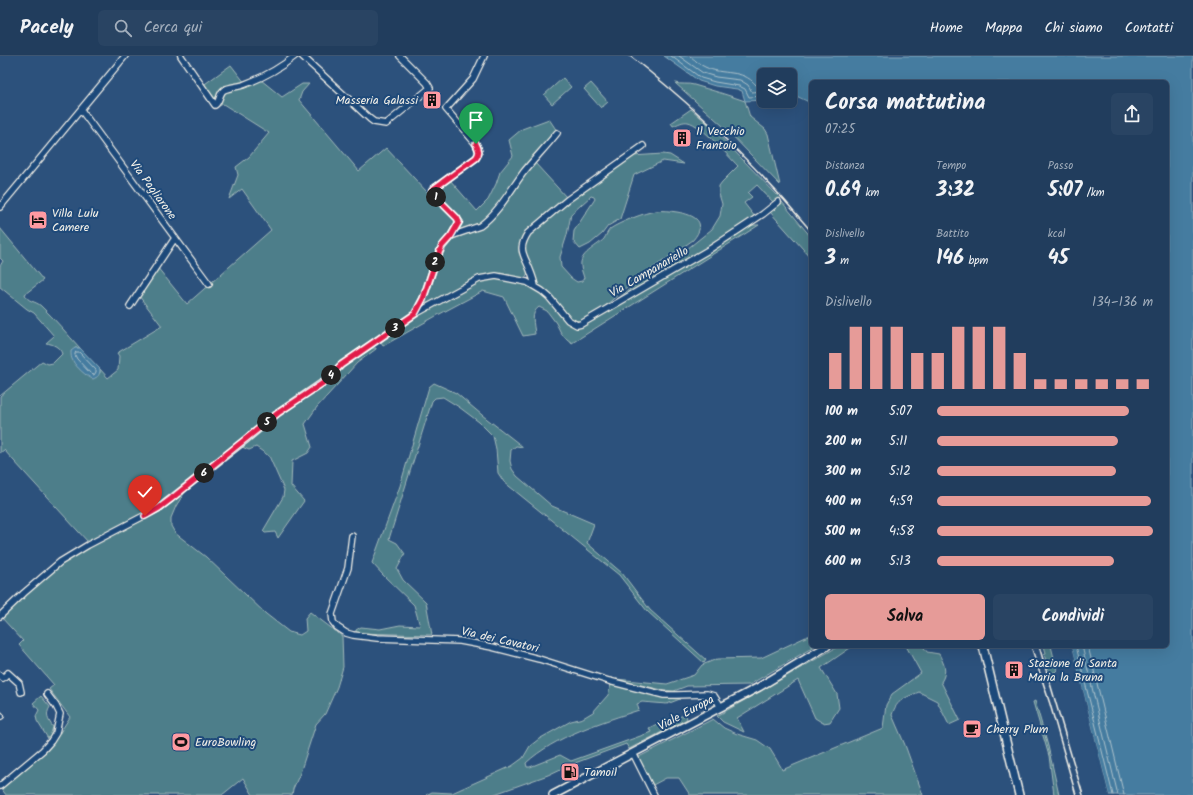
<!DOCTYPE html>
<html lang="it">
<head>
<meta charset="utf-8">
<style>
  body { margin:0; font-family:Kalam,sans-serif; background:#294463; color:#f1f3f6; height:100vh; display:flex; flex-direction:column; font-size:15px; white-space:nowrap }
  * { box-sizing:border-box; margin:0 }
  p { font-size:13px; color:#a2aebc }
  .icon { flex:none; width:22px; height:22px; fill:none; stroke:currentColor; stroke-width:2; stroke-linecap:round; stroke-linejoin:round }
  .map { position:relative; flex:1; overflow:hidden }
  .sheet { position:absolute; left:809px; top:24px; width:360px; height:568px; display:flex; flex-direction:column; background:#213d5d; border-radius:6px; box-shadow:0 4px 16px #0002,0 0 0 1px #3e5672 }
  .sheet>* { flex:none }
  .fabs { position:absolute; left:757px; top:12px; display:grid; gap:8px }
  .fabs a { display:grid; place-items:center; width:40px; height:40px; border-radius:6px; background:#213d5d; box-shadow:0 4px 16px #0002,0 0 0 1px #3e5672; font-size:20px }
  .pin { position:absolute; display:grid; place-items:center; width:34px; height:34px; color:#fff; margin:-41px -17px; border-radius:50% 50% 50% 0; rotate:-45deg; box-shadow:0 0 4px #0007 }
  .pin .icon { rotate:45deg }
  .km { position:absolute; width:20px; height:20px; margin:-10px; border-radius:50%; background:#222; color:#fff; font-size:11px; line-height:20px; text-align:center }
  .round { display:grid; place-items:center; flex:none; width:42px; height:42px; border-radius:6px; background:#294463 }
  .summary { display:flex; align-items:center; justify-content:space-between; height:68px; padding:0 16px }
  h1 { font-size:22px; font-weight:700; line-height:30px }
  .figures { display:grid; grid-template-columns:repeat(3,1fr); gap:6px; height:68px; padding:4px 16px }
  .figures div { display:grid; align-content:center }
  .figures b { font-size:20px; font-weight:700 }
  .figures small { font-size:11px; font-weight:400 }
  .figures p { font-size:11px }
  .chart { height:112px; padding:8px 16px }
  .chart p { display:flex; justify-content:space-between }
  .chart svg { width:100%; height:72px; margin-top:4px; stroke:#e69b98; stroke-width:6 }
  .cta { display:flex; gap:8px; margin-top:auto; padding:8px 16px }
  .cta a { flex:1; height:46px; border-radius:6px; background:#e69b98; color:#111; font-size:16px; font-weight:700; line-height:46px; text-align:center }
  .cta a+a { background:#294463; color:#f1f3f6 }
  ul { padding:0 16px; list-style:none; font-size:13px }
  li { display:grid; grid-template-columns:64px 48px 1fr; align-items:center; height:30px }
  li i { height:10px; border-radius:5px; background:#e69b98 }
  header { display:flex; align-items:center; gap:24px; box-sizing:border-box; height:56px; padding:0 20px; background:#213d5d; border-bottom:1px solid #3e5672 }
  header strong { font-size:19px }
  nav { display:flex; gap:22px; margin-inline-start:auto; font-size:14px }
  .search { width:280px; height:36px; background:#294463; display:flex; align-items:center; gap:10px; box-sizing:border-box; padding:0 14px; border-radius:6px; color:#a2aebc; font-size:15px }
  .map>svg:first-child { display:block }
</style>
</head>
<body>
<header>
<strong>Pacely</strong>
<div class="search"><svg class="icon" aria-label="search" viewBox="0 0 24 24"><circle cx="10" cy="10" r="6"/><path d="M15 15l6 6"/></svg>Cerca qui</div>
<nav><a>Home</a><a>Mappa</a><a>Chi siamo</a><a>Contatti</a></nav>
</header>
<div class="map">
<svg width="1193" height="739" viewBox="0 0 1193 739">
  <rect width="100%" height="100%" fill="#2c517c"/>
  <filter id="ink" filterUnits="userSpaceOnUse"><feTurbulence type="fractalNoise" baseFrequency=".025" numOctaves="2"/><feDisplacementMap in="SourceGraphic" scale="8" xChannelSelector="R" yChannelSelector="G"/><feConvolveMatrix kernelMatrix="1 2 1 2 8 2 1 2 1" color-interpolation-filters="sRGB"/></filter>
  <g filter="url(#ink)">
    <path fill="#4e7e8a" stroke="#a1b8b9" d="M231,9L245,27L225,32L217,47L202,30Z
      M563,22L571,31L552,48L544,39Z
      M261,24L282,41L302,28H309L302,36L299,44L359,115L386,92L427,136L455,163L456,166L455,171L435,198L420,243L411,259L337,309L327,320L160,448L145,457L88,486L4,394L0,397V340L42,305L48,308L53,307L62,298C60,291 53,288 46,287L54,280L34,257L27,253L0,231V210L3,205L0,202V172L43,224L25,238C27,246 36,245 41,250C55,263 67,278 80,292H75L100,317V313L108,322L118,314L119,300L117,297L162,270L139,240L157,211L187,248L271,174L242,133L229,143L238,119L236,111L249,101L269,77L223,48L217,51L225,35Z
      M591,27L608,46L601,52L584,33Z
      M675,27C681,29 688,27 694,29C711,34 728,39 745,45L750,61L765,73L768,78L780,129L723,70Z
      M691,53L707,67L781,143L774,147L757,129L748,137L752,141L744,147L755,161L729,179L610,249L635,229L682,197L712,173L720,160L722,148L719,138V130L722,126L738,110C727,99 702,69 688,66C683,65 678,68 673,70L671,67Z
      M549,63L557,75L489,159L481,166L476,169L457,174L464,165L435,136L437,133L450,124L477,155L488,144L496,128L500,116L513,100L509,84L522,73Z
      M663,98L670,99L684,108L663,105L634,119L620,163L608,170L602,178L590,188L580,193L573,185L574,175L595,143L594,141L591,140L571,158L567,179L560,201L561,211L571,222L577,226L582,225L584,222C583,218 581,214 581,210C579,198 596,191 604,183C606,180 607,176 610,173C618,167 646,156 656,155C662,154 670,155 677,156C695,159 708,166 693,184L629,229L604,251L582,266H578L571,263L566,260L551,240L539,230L527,201L524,191L529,179L554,157L632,100Z
      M535,107L567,142L525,178L519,190V197L528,213L527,219L523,223L479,221L470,224L430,247H427L425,244L440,199L445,190L450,184L483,172L498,154Z
      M782,146L811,181V202L770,156Z
      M751,169H759L572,287L562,279L556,267L547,255L539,251C530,257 534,268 535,278L523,280L504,241L483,235L436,260L383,290L381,287L383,284L422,257L483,223H501L523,227L537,233L546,241L568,266L571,269L577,271Z
      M372,292H376V293L357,307L317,351L305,368L312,391L308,397L292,405L291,430L304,445L278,482L275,476L265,477L263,475L283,441L284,434L269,400L256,391L249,394L242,391L279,359L342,312Z
      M434,327L456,337L482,359L523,391L516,390L511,394L510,405L512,413L517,420L552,450L594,468L587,487L622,517L650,554L706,604L704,607L647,555L619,519L504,426L498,417L496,393L493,380L479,366L459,351L443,341L435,342L432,345L389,483L397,487L405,498L397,513L403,524L426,546L432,579L356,577V574L361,571L380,573L400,569L420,570L414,549L383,519L372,507L400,430L429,331Z
      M185,436L176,450L171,462V470L175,477L206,501L266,558L289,576L300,579L306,575L305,562L310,556L342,580L343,611L337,631L325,658L316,668L300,717L293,733L292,739H253L243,722L222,739H6L1,732L52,689L70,661L49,633L54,629L19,589L23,585L1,561L60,508L85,493L161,455Z
      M808,580H811V590H815L749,629L687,630L674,635L662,634L616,623L667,628L694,619L702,609L717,603L761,602Z
      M839,590H853L821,612L837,638L839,652L830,666L823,667L815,662L798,624L737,662L744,676L723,666L717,660Z
      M906,590H923L927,596L939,598C944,608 948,615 941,626L960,664L949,669L937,645L919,636C905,642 897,643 892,659L905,689L923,739H690L679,722H666L651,730L637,702L713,663L724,672L737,678L757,684L770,693L781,711L782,714L883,672L886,649L892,638L921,617Z
      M1044,590H1051L1057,614L1055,616L1050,618L1044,598L1046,597Z
      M611,629L665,642L680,643L667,648L642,646L637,648L639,654C602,666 555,680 526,707L527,711H530L560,699L571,705L646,678L651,676L649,672L665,664L686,659L687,663L629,693L626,688L567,710L548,719L492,739H426L432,736L452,737L512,710L523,702L530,690L539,683L571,665L583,662L593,656L608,639Z
      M41,640L50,651C45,659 48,664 53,671L49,684L37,665L36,660L39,654L33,647Z
      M1035,645L1048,690L1059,739H1054L1049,700L1033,646Z"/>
    <path fill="#447ca0" stroke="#8aabbd" d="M664,0H1193V739H1109L1072,590H1167V26H811V47L790,37V19H764V44L745,45L742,35L737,33L715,30L699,25Z
      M75,292H80L100,313C100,319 98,321 93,323C87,321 76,311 73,305C71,302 71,299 71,295Z"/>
    <path fill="#2c517c" d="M1070,590H1072L1109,739H1107Z"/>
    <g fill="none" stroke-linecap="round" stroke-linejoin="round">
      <path stroke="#aec2cb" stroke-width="1" d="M671,0L701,22L715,26L739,30L745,33L749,41L764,40
        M679,0L703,17L716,21L740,24L748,29L752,36L764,35
        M690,0C695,4 700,9 705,11C723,20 742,12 756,29H764
        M76,296H79L96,314V316L94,319L91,318L77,303L75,299Z
        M1076,590L1113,739
        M1082,590L1118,739
        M1088,590L1124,739"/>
      <defs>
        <path id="minor" d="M181,0L215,49C220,46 219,37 224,34C230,31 237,31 243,29C262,22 279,13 295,0
          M302,0L370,63L374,66L386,68L430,32L427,27L400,0
          M81,54L209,228
          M0,151L125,0
          M451,180L480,170C498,157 510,135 523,117C534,103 546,91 557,77
          M535,230C534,224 532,219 530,214C524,198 517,194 528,177L567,144L643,90
          M130,250L175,182
          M416,256L423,243L436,204L442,191L451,180L459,166L457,162L432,137V134L476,102C480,97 479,94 476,88L446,53L473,23L484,0
          M352,480L348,512L332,558L333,566L337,571L346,577L353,579L377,582L460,585L492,591L539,603L609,625L664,639H676L707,638L714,640L721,651
          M0,560L24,537L60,506L88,489L159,452L247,383L278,357L330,321L341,309L415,258L479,223L496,220L527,226L542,235L549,241L568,264L577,269L581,268L710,193L763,158L778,146
          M0,619L3,622L8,617L19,627L21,636
          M0,659L1,660
          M633,697L654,739
          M0,730L43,694L51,685L56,677L60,658L56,650L47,638"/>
        <path id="tertiary" d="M983,590L1019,739
          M553,739L759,631L827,590"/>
      </defs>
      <use href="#minor" stroke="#f4f1e8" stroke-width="8"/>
      <use href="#tertiary" stroke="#f4f1e8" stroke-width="10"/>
      <use href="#minor" stroke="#1f4a7a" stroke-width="5.5"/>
      <use href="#tertiary" stroke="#1f4a7a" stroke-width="7"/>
      <path stroke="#f4f1e8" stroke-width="1.5" d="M630,0C696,52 758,111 811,175
        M1031,590L1050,648L1076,739
        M1039,590L1083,739"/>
    </g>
  </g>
  <g fill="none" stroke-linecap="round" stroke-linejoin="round" filter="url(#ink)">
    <defs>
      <path id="route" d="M145,460L159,452L171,443L278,357L323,327L341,309L415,258L423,243L436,204L442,190L451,180L459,166L457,162L432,137V134L476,102C480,97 479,94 476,88"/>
    </defs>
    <use href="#route" stroke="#fff" stroke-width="8"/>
    <use href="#route" stroke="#e11d48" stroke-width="5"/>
  </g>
  <defs>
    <symbol id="building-square" viewBox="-11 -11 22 22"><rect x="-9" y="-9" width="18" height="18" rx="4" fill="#ff9aa2" stroke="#1f4a7a"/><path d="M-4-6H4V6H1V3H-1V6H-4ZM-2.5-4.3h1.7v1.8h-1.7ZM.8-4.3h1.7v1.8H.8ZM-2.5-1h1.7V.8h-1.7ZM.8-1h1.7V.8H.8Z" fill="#111"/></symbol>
    <symbol id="hotel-square" viewBox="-11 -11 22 22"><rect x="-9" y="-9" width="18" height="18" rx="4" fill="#ff9aa2" stroke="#1f4a7a"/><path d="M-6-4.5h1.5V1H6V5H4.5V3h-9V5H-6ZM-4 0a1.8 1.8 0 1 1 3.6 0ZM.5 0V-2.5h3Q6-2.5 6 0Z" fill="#111"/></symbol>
    <symbol id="cafe-square" viewBox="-11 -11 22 22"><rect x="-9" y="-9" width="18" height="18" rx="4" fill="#ff9aa2" stroke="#1f4a7a"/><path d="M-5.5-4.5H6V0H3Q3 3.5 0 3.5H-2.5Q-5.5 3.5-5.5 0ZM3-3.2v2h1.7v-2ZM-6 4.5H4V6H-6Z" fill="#111"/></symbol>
    <symbol id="stadium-square" viewBox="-11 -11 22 22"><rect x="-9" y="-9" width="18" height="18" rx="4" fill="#ff9aa2" stroke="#1f4a7a"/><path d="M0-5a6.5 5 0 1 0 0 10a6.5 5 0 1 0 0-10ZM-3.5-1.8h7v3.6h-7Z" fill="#111"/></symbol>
    <symbol id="fuel-square" viewBox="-11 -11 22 22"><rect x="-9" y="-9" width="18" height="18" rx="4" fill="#ff9aa2" stroke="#1f4a7a"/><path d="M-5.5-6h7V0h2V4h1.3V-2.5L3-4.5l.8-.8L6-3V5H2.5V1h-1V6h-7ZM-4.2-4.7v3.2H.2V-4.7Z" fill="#111"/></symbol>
  </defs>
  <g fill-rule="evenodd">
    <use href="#building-square" x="421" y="33" width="22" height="22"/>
    <use href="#building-square" x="671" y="71" width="22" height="22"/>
    <use href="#hotel-square" x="27" y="153" width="22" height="22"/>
    <use href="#building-square" x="1003" y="603" width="22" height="22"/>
    <use href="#cafe-square" x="961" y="662" width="22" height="22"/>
    <use href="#stadium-square" x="170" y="675" width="22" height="22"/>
    <use href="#fuel-square" x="559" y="705" width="22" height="22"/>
  </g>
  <g text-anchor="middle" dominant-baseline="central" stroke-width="4" stroke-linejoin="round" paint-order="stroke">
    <g font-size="12" fill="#f4f1e8" stroke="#1f4a7a" text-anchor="start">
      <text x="418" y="44" text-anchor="end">Masseria Galassi</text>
      <text x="696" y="75">Il Vecchio<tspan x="696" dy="14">Frantoio</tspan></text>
      <text x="52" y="157">Villa Lulu<tspan x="52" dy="14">Camere</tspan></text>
      <text x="1028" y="607">Stazione di Santa<tspan x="1028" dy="14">Maria la Bruna</tspan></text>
      <text x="986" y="673">Cherry Plum</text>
      <text x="195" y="686">EuroBowling</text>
      <text x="584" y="716">Tamoil</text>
    </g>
    <g font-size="12" fill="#f4f1e8" stroke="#1f4a7a">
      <text transform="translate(153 134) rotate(54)">Via Pagliarone</text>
      <text transform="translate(649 216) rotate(-30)">Via Campanariello</text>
      <text transform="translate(500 584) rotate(13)">Via dei Cavatori</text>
      <text transform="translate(686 657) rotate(-28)">Viale Europa</text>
    </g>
  </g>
</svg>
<div class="fabs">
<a><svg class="icon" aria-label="layers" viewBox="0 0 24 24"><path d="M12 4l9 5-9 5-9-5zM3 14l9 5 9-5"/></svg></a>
</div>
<div class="pin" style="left:476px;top:88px;background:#1e9e55"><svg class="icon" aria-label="arrive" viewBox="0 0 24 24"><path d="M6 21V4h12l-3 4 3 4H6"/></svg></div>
<div class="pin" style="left:145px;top:460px;background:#d93025"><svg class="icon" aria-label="check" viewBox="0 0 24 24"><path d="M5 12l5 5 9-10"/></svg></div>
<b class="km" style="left:436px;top:141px">1</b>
<b class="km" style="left:435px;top:206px">2</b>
<b class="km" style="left:395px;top:272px">3</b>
<b class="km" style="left:331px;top:319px">4</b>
<b class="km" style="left:267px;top:366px">5</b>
<b class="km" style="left:204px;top:417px">6</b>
<section class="sheet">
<div class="summary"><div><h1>Corsa mattutina</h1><p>07:25</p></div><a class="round"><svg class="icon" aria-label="share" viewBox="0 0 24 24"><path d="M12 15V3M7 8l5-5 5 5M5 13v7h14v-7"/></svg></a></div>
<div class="figures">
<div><p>Distanza</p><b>0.69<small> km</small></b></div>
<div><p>Tempo</p><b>3:32</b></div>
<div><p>Passo</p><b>5:07<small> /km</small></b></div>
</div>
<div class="figures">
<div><p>Dislivello</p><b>3<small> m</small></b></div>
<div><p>Battito</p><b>146<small> bpm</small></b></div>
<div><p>kcal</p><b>45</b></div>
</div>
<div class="chart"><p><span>Dislivello</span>134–136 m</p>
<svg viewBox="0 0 160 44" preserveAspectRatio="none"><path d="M5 44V22M15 44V6M25 44V6M35 44V6M45 44V22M55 44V22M65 44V6M75 44V6M85 44V6M95 44V22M105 44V38M115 44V38M125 44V38M135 44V38M145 44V38M155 44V38"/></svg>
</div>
<ul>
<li><b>100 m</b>5:07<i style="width:89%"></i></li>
<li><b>200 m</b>5:11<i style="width:84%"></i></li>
<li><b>300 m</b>5:12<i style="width:83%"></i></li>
<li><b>400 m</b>4:59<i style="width:99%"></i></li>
<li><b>500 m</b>4:58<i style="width:100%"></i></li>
<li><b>600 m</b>5:13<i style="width:82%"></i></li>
</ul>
<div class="cta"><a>Salva</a><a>Condividi</a></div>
</section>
</div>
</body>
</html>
